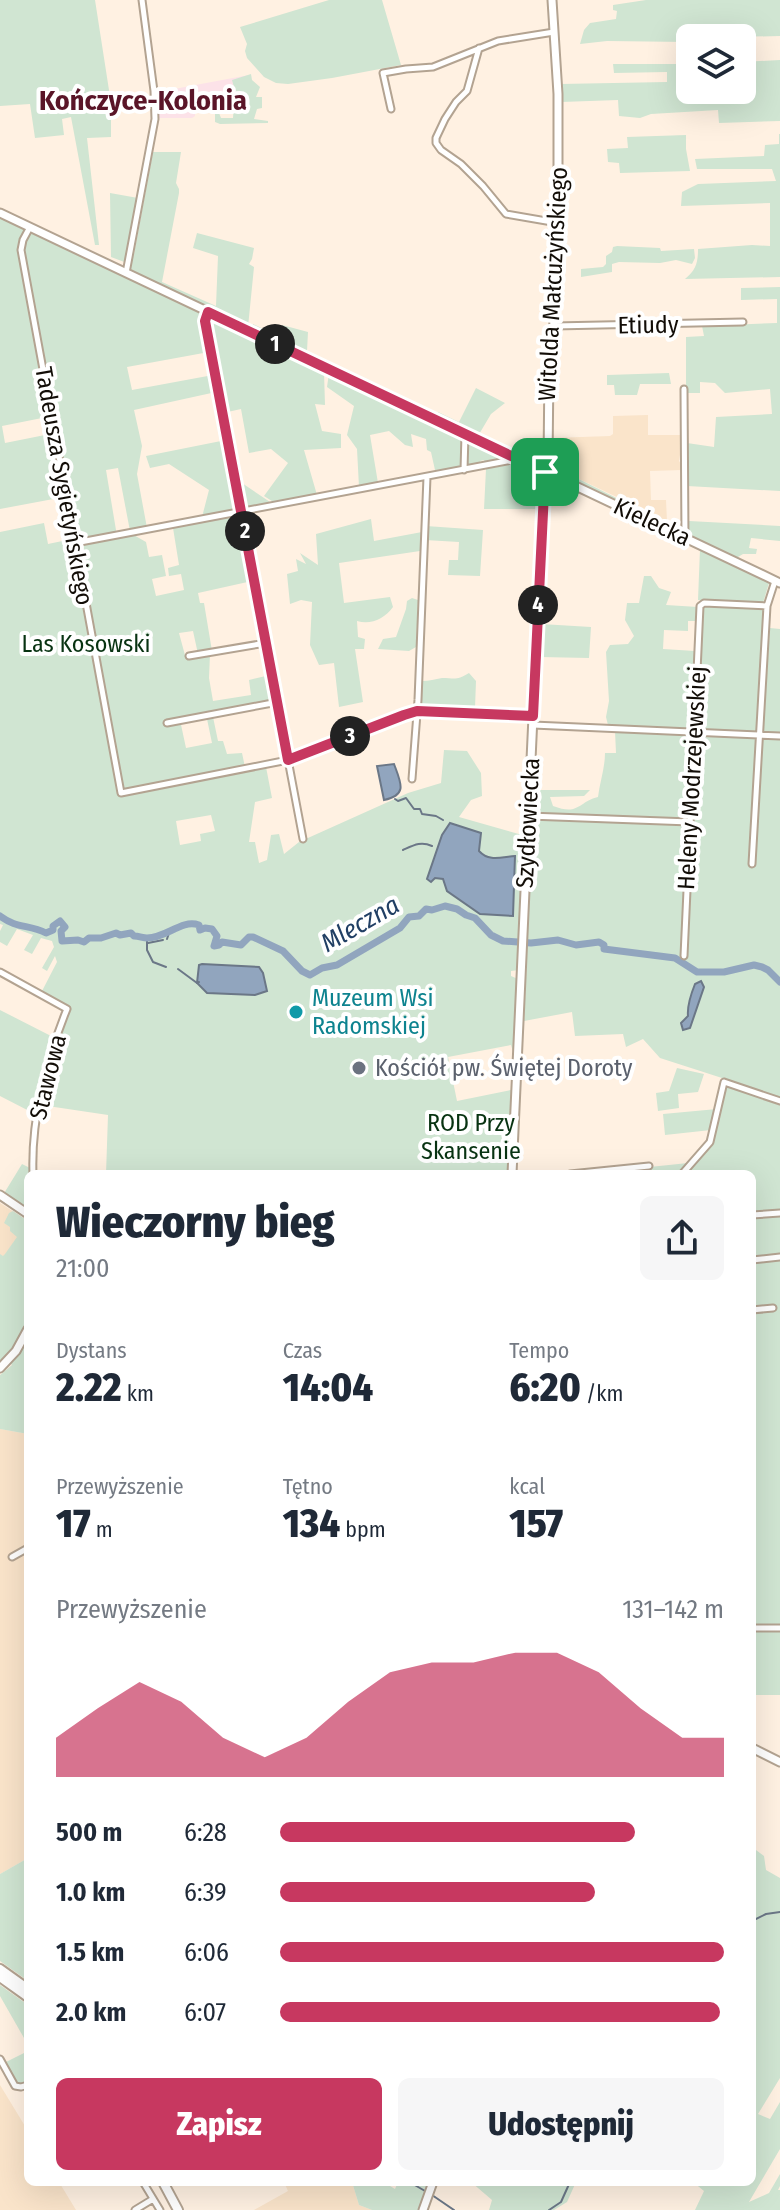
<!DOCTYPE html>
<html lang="pl">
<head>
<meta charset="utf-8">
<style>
  body { margin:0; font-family:"Fira Sans Condensed",sans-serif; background:#f6f6f7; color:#1f2937; height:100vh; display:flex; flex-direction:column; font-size:30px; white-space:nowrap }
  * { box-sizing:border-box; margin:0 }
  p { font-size:26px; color:#747a83 }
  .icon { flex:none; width:44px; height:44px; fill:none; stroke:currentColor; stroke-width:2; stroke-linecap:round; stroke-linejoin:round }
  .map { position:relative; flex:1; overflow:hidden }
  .panel { position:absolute; left:24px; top:1170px; width:732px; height:1016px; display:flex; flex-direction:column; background:#fff; border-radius:12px; box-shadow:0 8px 32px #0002 }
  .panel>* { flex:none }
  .controls { position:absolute; left:676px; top:24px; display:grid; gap:16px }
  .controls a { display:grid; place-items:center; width:80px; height:80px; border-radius:12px; background:#fff; box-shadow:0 8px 32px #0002; font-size:40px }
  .pin { position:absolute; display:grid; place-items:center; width:68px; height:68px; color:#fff; margin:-34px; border-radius:16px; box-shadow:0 4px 12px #0006 }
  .km { position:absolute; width:40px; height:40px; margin:-20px; border-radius:50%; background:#222; color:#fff; font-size:22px; line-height:40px; text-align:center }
  .round { display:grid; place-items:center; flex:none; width:84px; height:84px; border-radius:12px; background:#f6f6f7 }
  .headline { display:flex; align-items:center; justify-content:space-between; height:136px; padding:0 32px }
  h1 { font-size:44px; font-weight:800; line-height:60px }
  .figures { display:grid; grid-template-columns:repeat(3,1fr); gap:12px; height:136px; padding:8px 32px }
  .figures div { display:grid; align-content:center }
  .figures b { font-size:40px; font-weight:800 }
  .figures small { font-size:22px; font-weight:400 }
  .figures p { font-size:22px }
  .chart { height:224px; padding:16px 32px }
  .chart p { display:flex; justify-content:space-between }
  .chart svg { width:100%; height:144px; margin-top:8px; fill:#c73860; opacity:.7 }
  .cta { display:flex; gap:16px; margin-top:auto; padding:16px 32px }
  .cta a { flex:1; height:92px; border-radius:12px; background:#c73860; color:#fff; font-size:32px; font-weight:800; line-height:92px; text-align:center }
  .cta a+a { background:#f6f6f7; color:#1f2937 }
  ul { padding:0 32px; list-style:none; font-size:26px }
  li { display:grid; grid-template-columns:128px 96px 1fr; align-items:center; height:60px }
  li i { height:20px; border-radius:10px; background:#c73860 }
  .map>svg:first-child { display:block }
</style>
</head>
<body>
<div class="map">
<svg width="780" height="2210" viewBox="0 0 780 2210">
  <rect width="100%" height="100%" fill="#fff1e2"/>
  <path fill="#fae4ca" d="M648,415V435H680L682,441V455H680L679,461L682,465V470L650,471L651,500H666L667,521L552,466V438L610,436L613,434V416Z
    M0,1203L28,1221L0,1285Z
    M0,1429L28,1434V1858L0,1874Z
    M0,2085L28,2131V2182H59L76,2210H0Z
    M284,2182H352L359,2205L372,2210H254L288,2191Z"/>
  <path fill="#fce2e8" d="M249,75L250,110L195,109V116L192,118H159L158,92Z"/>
  <path fill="#d0e5d2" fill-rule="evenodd" d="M0,0H95L111,103V137L87,138L99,245H95L71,117L62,119L64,135L35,138L30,104L0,106Z
    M329,0H382L401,65L332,78L288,84L276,83L264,77L247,58L245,51L247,44L240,27Z
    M646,0H780V36L690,38L687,42L607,41L580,44L584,30L590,23L616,19L617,11L613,10V5Z
    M780,60V121L719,123L718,110L651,114L640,118L619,116L618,100L561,102L560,84L667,82V72L614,73L613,64H686L684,81H690V90H742V62Z
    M251,74L252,80L260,87L256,97H262V108L257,109L254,119L268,121V123L220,124L215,122V114L219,113L221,118H233L235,91L232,80Z
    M779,134H780V277L685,279C696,270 698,263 698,249L752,245L770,246V203L681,206L682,192L698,184L776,181L772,169H697L695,159L764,156L765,145L779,144Z
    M686,135V149L690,171L620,173L619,163L608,162L607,149L628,148L627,137Z
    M153,152H181L176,183L179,189V193L162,282L216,306L218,256L193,248L197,233L254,248L252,259L249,264L254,267L248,327L132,271L130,266L134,254Z
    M110,193L138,198L127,263L111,257Z
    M0,217L27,231L22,249L31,233L204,314L209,352L127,367L132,390L213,375L216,392L134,410L142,446L137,474L147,528L130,531L118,468L106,470L117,536L132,534L146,542L149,557L162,555L166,576L152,579L156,596L184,590L181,574L169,576L168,568L179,565L173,528L236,515L240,517L252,581L198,593L200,603H204L212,651L198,654L193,631L179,633L186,659L210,654L209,678L213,701L251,695L249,680L270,675L275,701L180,720L186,748L212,743L207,719L213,717L218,741H223L227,754L242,753L245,767L224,774L266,767L272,798L255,802L249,842H255L259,863L267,860L271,835L279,834L284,854L299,842L319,833L408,793L441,783L444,750L467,751L481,773L482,796L471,800L459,817L526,836L528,817L691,824L695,735L780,738V1695H752V1174H684L712,1142L724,1081L722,1078L660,1058L643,1039L626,1047L623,1034L575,1036L572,1012L524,1021L527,958L525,945L519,944V970L511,971V976L518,979L514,1055L511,1045L448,1057L457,1101L511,1090L508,1174H106L108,1115L41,1105L47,1077L54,1073L55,1068L51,1061L64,1028L62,1027L68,1011L71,1010L41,993L57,962L55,956L47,971L42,968L54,947L52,941L41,938L32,954L24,950L33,935L17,929L7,946L0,942V931L3,925L0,924V532L44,523L48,544L72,539L64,497L0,509ZM47,417L50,434L5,443L2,426ZM211,815L215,831L200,834L201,841L180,845L176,821Z
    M617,246L660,248L661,251L694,249L695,258L692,264L676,260L660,263L619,262L612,264V272L581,277V269L603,267L606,264V256L612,252L613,247Z
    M780,287V491L687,486V443L714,447L716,417L772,414L770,389L725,393L715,383L700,382V393H686V337L704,336L702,326L777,323V299L741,300V288Z
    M210,317L324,372L325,405L315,404L322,431L341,434V448L304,450L317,495L275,503L264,496L288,463L271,449L249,453L241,409L223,413L207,322Z
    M253,324L280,337L282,325L308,332L307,351L305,353L252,329Z
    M329,373L461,436L462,439L460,466L458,468L435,470L431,452L427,450L426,439L411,434L413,447L405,445L389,431L370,435L378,483L359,487L357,449L347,435L354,406L327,387Z
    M669,373L671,384H640L637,395H615L614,385H607V375Z
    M476,388L505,403L491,414L478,436L437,416L438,412L459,422Z
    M469,439L499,453L496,461L485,463L484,460L480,461V464L468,465L467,441Z
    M226,440L239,505L234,511L202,517L209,490L169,464L150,468L146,456Z
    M552,460L553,466L654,517L651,518L553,471L551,467Z
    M515,464L523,465L522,493L540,494L539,509H484L486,469Z
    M236,479L273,504L243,508Z
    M371,519L374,541L422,532L420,549V551L339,563L344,603L390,597L393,607C384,619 371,625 357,621L358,637L365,639L364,649H355L363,702L339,707L334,663L319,665L310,645L312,602L301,600L290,604L287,574L298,571L296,559L306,564L300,553L318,565L316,534Z
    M689,521L780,526V541L751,538L749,548L757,549L756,554H743L738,557L734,558L689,536L687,525Z
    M426,526L483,530L480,576L448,575L449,560H458L459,542L425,540Z
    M700,549L769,583L763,603L698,600Z
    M644,576H651L659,588L671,592L666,605L698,607L697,621H688V631L664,630L663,649L695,651L693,730L615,728L608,725L606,717L609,701L606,652L610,645L628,644L634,636L625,620L627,603H639Z
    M412,598L418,600L416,647L409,651L378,649L383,639L396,637L406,609L407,601Z
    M705,605L766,607L759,734L696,730L702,609Z
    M541,624L591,627L589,658L540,657Z
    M770,628L780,629V735L763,734Z
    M469,673L476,681L475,708L469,711L432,706L425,709L420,705L422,681C429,681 435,679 442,678C455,678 456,681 469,673Z
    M615,731L692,733L689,820L533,814L534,790H590L584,796L550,797L553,806C579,816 578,802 598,797C600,781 605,768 605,753H616Z
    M0,1010L53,1037L35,1114L0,1096Z
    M677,1068L704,1074L698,1092L678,1094L679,1108L658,1111L656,1093L669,1091Z
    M717,1109L711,1130L665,1135L663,1114Z
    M688,1163L681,1174H621V1170Z
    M22,1164L30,1168L31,1174H28V1210L3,1195Z
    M13,1211L28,1221V1324L21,1338L0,1363V1254L3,1256L5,1254L17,1237L10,1231V1227L4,1223L9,1213Z
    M28,1333V1434L0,1429V1375L12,1365L10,1363L0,1373Z
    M752,1847L764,1856L766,1870L780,1878V2078L758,2114L770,2119L780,2102V2149L749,2202L769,2193L780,2174V2186L778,2190H780V2210H695L704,2191L693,2182H752Z
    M28,1858V1981L0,1961V1874Z
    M0,1985L28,2005V2045L0,1996Z
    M28,2051V2082L18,2084L4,2063Z
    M352,2182H391L390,2186L395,2189L398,2182H428L418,2210H372L359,2205Z
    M471,2182H576L567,2202L554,2210H489L492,2200Z"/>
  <path fill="#91a5be" stroke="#6b7787" stroke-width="2" d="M394,764C401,783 408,795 384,800L377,766Z
    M450,823L481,833L479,851C489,862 501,857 515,856L513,916L480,914L447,891L443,879L435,878L431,882L427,879L442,835Z
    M202,964L259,967L263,973L267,991L255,995L207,993L197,983L199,965Z
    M701,981L704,987L690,1028L683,1030L681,1023L688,1016C687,1006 691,994 695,984Z"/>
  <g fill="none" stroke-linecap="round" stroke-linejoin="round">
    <path stroke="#6b7787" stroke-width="2" d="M395,799L398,801L406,798L414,809H420L422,814L436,816L443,820
      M403,850C414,845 421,841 432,846
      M167,939L169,933
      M147,940V950L153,962L166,967
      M148,943L163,940
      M178,969L197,983L199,982
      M752,1921L766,1914L780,1912
      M413,2184L425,2191
      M432,2195L454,2210
      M549,2210L561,2202L570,2182"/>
    <path stroke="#91a5be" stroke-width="7" d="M0,916C17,929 29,924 46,933L53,930V926L60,921L65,927L61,931L62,941L78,940L84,942L89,938H101L116,933L120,935L131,933L134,936C139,936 143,938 147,938C167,938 181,919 199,925L200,930L205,928L212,929L217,936L214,946L219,945L222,942L241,945L249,937H253L283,951L302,971L310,975L322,968L337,965L400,928L409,917L419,916L426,909L432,910L445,906L457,909L466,915L475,918L491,935L503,941L531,943L558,940L576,945L599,942L604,945V949L675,958L697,972H724L754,965L762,967L768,970L780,982"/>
    <defs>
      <path id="street" d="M479,48L467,91L456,102L445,119L436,138V143L441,150L461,164L483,186L506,214L558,223
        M391,109L383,73L406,69L433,67L498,41L554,32
        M30,227L23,240L21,250L121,793L288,760L404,715L417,711L533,716
        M126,273L155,119L154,91L142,0
        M208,312L205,321L303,839
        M554,326L743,322
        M684,389L685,538
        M464,470L465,434
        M75,543L517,459
        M189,656L266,643
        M167,723L278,702
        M533,725L780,736
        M412,779L418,700L427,477
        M529,816L690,822
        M752,864L767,606L775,581
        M684,956L700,606L704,603L767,606
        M0,972L67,1009C46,1061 31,1118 33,1174
        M570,1174L649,1166
        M682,1174L710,1142L724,1082L780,1101
        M752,1215L780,1213
        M752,1260L780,1257
        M752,1310L773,1308
        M12,1557L28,1548
        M752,1628H780
        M0,2059L15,2086L21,2087L28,2085
        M143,2182L160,2210
        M135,2210L153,2199"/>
      <path id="secondary" d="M0,213L780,583
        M512,1174L541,542L544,483L548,463L549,367L557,295L558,256V94L552,0
        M0,1195L28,1214
        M0,1368L16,1351L28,1329
        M752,1748L780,1762
        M423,2210L433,2182"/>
      <path id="primary" d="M0,1969L28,1989
        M0,1977L28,1997
        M163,2182L178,2210"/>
    </defs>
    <use href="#street" stroke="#b3a391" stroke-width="9"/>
    <use href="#secondary" stroke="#b3a391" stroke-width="11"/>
    <use href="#primary" stroke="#b3a391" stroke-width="12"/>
    <use href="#street" stroke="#fff" stroke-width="5"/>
    <use href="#secondary" stroke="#fff" stroke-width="7"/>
    <use href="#primary" stroke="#fff" stroke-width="8"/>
  </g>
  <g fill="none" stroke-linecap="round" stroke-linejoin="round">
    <defs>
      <path id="route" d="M208,312L545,472L533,716L417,711L404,715L288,760L205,321Z"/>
    </defs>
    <use href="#route" stroke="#fff" stroke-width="16"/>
    <use href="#route" stroke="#c73860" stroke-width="10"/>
  </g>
  <circle fill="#0f9aa8" stroke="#fff" stroke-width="3" cx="296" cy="1012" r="8"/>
  <circle fill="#6b7280" stroke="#fff" stroke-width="3" cx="359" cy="1068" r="8"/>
  <g text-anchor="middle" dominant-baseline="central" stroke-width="8" stroke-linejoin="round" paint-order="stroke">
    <g font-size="24" fill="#120d07" stroke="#fff">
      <text transform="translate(553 284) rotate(-87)">Witolda Małcużyńskiego</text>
      <text transform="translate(648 325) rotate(-1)">Etiudy</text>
      <text transform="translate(64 486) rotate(80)">Tadeusza Sygietyńskiego</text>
      <text transform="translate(652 522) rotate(25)">Kielecka</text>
      <text transform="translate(692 778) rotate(-87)">Heleny Modrzejewskiej</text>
      <text transform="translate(528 823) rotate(-87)">Szydłowiecka</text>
      <text transform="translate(48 1077) rotate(-76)">Stawowa</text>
    </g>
    <g font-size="24" fill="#083312" stroke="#fff">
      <text x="86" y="644">Las Kosowski</text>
      <text x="471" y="1123">ROD Przy<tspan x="471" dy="28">Skansenie</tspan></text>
    </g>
    <g font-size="24" fill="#0d838f" stroke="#fff" text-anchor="start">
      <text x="312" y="998">Muzeum Wsi<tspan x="312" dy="28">Radomskiej</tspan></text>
    </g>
    <g font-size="24" fill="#5b616d" stroke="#fff" text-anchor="start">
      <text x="375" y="1068">Kościół pw. Świętej Doroty</text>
    </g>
    <g font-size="26" font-style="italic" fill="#213f64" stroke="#fff">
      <text transform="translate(360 924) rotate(-30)">Mleczna</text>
    </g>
    <g font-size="28" font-weight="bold" fill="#5a1528" stroke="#fff">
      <text x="143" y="100">Kończyce-Kolonia</text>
    </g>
  </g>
</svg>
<div class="controls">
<a><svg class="icon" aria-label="layers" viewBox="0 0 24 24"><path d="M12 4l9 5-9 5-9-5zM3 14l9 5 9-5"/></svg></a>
</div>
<div class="pin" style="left:545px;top:472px;background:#1e9e55"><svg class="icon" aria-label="arrive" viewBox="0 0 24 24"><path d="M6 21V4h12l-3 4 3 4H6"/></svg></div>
<b class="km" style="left:275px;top:344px">1</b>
<b class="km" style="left:245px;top:531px">2</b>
<b class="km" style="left:350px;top:736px">3</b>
<b class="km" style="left:538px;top:605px">4</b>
<section class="panel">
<div class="headline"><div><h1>Wieczorny bieg</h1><p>21:00</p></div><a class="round"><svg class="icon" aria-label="share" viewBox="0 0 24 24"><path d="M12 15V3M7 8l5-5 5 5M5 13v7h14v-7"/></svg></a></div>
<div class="figures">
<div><p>Dystans</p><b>2.22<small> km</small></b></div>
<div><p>Czas</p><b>14:04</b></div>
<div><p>Tempo</p><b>6:20<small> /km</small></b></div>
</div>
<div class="figures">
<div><p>Przewyższenie</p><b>17<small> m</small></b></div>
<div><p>Tętno</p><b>134<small> bpm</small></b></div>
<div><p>kcal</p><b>157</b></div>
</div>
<div class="chart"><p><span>Przewyższenie</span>131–142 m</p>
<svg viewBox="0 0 160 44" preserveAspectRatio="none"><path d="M0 44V32L10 23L20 15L30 21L40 32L50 38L60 32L70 21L80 12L90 9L100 9L110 6L120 6L130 12L140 23L150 32L160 32V44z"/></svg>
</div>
<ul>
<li><b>500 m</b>6:28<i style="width:80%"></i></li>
<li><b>1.0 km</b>6:39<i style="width:71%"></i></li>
<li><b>1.5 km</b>6:06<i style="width:100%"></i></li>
<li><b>2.0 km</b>6:07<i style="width:99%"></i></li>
</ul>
<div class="cta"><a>Zapisz</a><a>Udostępnij</a></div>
</section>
</div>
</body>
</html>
